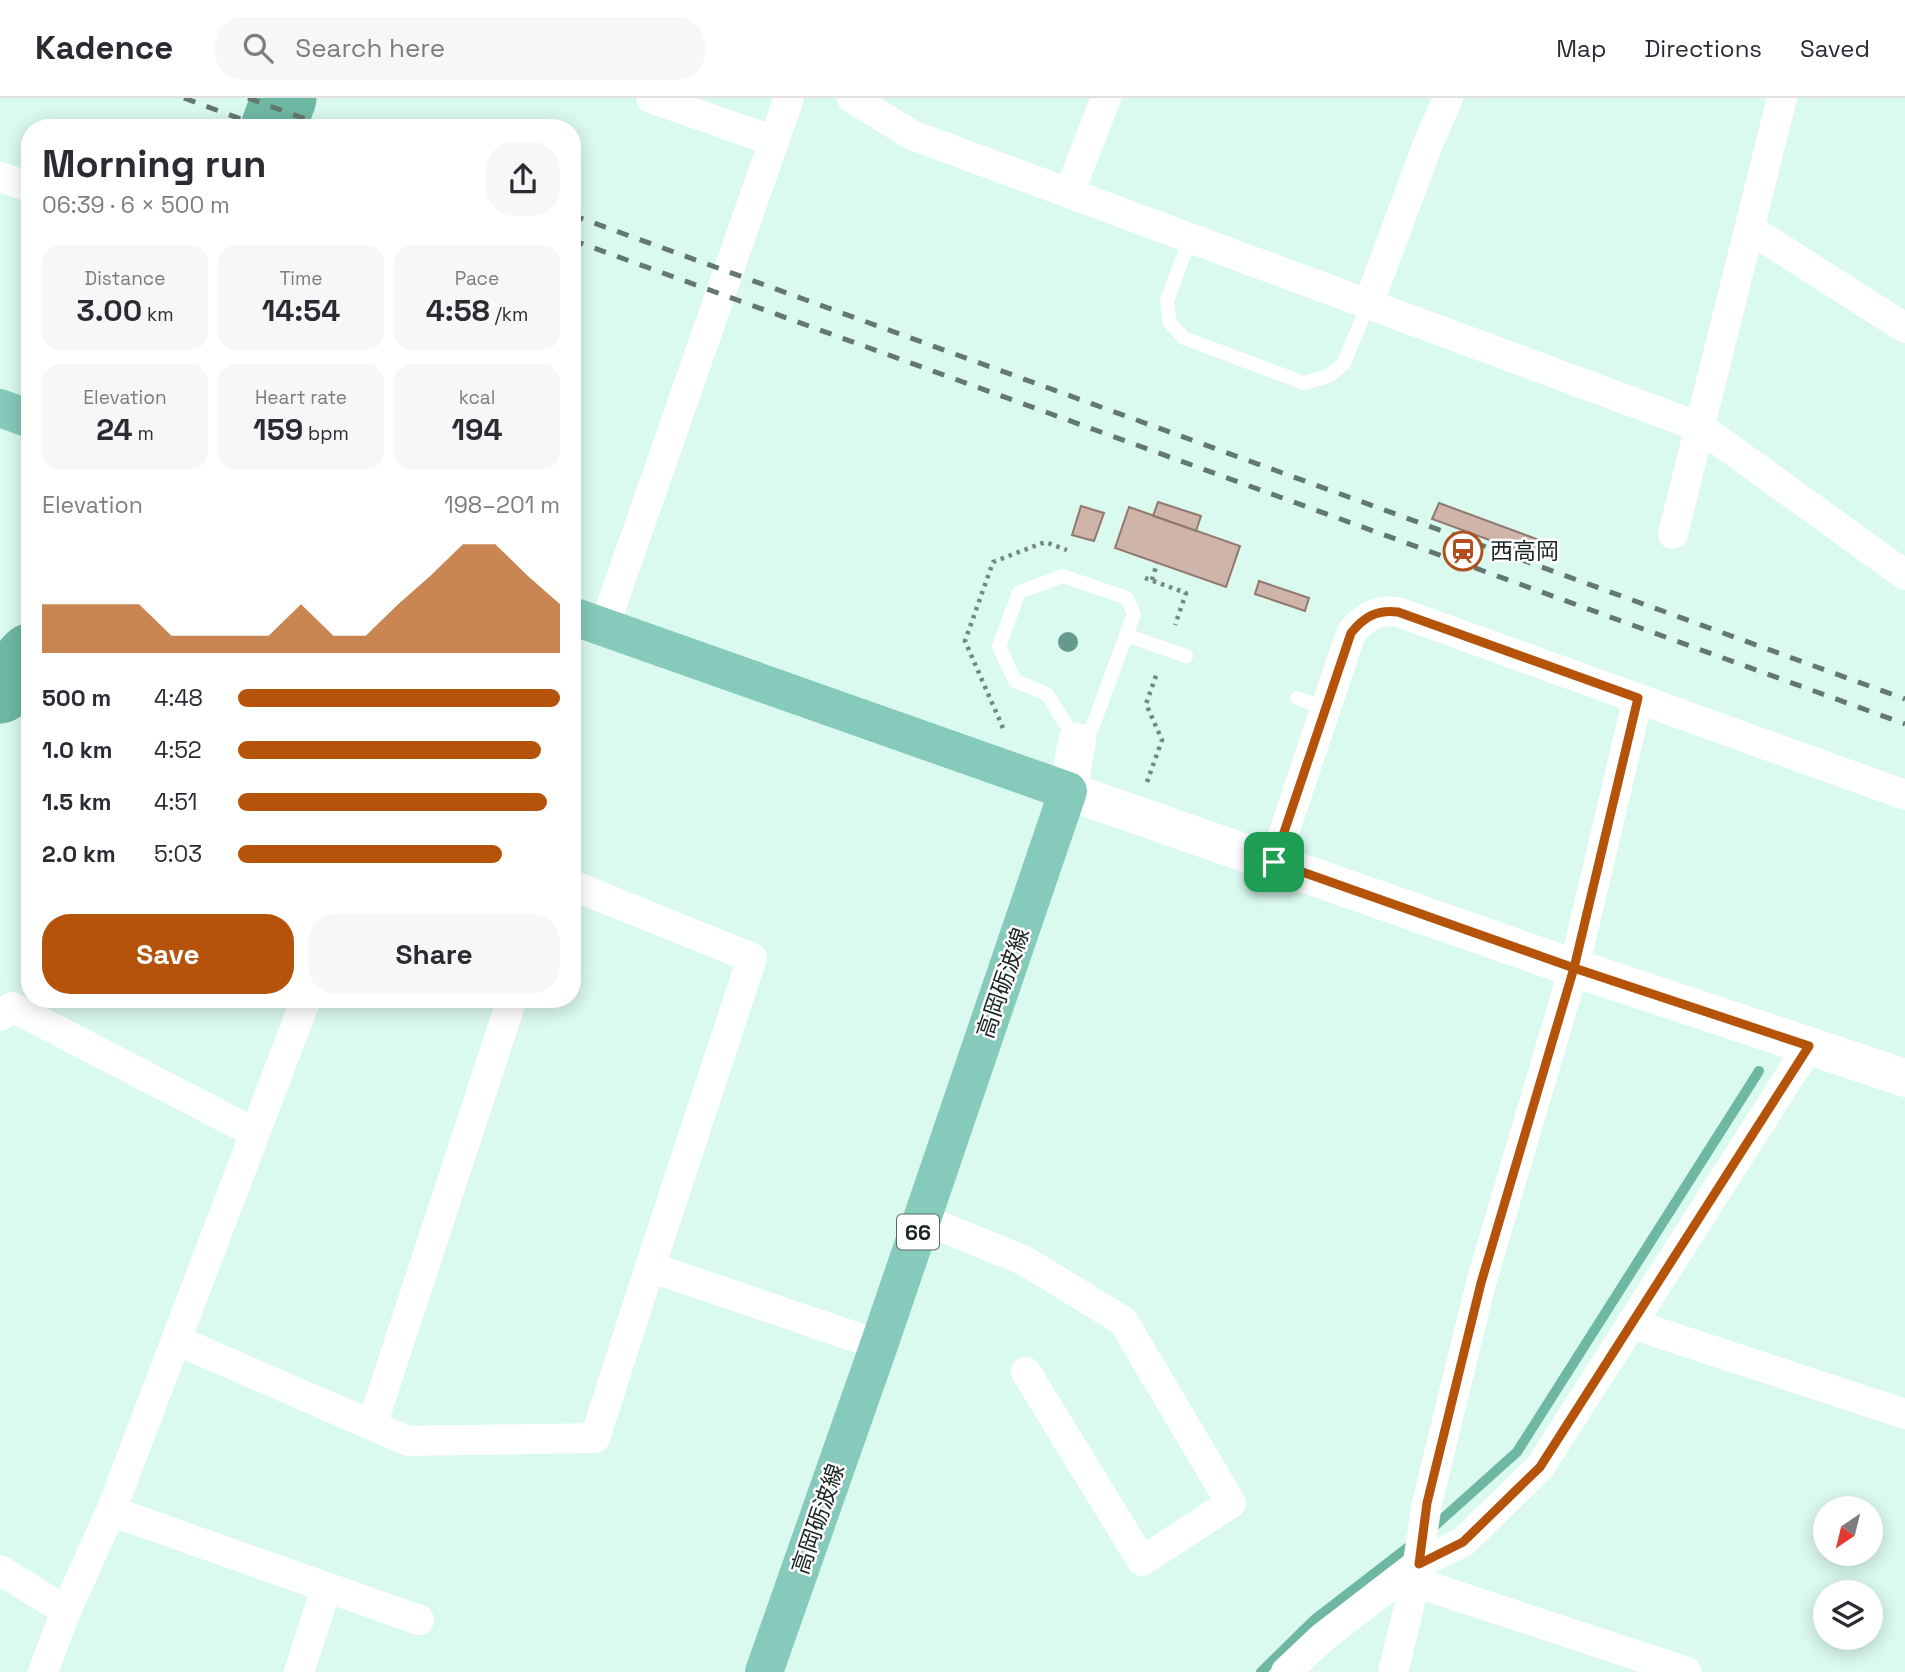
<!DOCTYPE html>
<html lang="en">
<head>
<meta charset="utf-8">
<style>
  body { margin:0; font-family:"Space Grotesk","Noto Sans JP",sans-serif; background:#f7f7f7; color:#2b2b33; height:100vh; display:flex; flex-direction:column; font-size:26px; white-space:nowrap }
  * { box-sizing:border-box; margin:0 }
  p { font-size:23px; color:#7c7c81 }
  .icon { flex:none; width:38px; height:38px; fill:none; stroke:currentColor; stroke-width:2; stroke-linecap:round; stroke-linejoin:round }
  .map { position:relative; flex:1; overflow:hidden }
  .side { position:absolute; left:21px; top:21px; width:560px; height:889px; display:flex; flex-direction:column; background:#fff; border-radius:28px; box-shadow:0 4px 18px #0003 }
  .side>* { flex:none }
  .needle { width:46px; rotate:215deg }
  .tools { position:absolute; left:1813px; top:1398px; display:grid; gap:14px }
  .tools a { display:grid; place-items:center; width:70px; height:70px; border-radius:50%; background:#fff; box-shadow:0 4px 18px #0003; font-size:35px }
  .pin { position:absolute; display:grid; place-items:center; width:60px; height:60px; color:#fff; margin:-30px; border-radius:14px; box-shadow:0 4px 10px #0006 }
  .round { display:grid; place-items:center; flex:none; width:74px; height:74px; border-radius:28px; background:#f7f7f7 }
  .overview { display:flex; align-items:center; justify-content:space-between; height:119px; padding:0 21px }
  h1 { font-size:38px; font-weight:600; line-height:52px }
  .metrics { display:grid; grid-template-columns:repeat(3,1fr); gap:10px; height:119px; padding:7px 21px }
  .metrics div { display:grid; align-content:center; border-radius:18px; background:#f7f7f7; text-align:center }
  .metrics b { font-size:30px; font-weight:600 }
  .metrics small { font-size:19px; font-weight:400 }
  .metrics p { font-size:19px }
  .chart { height:196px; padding:14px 21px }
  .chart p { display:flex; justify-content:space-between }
  .chart svg { width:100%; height:126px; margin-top:7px; fill:#b45309; opacity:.7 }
  .action { display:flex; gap:14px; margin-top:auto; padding:14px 21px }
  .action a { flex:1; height:80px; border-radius:28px; background:#b45309; color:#fff; font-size:28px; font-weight:600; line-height:80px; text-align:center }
  .action a+a { background:#f7f7f7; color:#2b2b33 }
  ul { padding:0 21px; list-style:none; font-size:23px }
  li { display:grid; grid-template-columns:112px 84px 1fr; align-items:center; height:52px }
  li i { height:18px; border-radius:9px; background:#b45309 }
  header { display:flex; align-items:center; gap:42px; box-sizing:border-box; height:98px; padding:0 35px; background:#fff; border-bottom:2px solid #e1e1e2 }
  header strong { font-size:33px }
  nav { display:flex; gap:38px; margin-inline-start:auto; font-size:24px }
  .search { width:490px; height:63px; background:#f7f7f7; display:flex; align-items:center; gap:18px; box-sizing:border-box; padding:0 24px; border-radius:28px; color:#7c7c81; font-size:26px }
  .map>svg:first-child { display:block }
</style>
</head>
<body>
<header>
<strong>Kadence</strong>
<div class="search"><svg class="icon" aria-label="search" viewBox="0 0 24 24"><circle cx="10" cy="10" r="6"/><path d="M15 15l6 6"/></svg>Search here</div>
<nav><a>Map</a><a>Directions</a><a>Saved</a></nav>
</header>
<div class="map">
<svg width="1905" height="1574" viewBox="0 0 1905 1574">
  <rect width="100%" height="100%" fill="#daf9ef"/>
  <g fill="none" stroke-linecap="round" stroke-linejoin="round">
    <path stroke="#6eb8a3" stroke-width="10" d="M1430,1432L1517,1354L1759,973
      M1261,1574L1314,1522L1415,1444"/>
    <path stroke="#6eb8a3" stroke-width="65" d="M273,30L284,0
      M0,593L30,558"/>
  </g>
  <path fill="#ceb4a9" stroke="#91796f" stroke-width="2" d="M1158,404L1201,418L1196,433L1153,418Z
    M1439,405L1542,443L1536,459L1432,421Z
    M1081,408L1104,415L1094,443L1072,437Z
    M1129,409L1240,448L1226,489L1115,450Z
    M1259,483L1309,500L1305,513L1255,496Z"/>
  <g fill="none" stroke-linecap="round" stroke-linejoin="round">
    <path stroke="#748882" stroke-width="4.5" stroke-dasharray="3.5 5" stroke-linecap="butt" d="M1145,480L1186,495L1175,527
      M1152,482L1157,465
      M1003,630L965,543L993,464L1045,444L1067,452
      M1147,684L1162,642L1146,606L1157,575"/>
    <path stroke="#fff" stroke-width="14" d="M1190,140L1167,203L1170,225L1184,240L1304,285L1329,278L1344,265L1368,207
      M1063,478L1127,500L1134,516L1092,630L1077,644L1047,596L1015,583L999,548L1019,494Z
      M1126,537L1186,558
      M1297,600L1325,610"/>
    <path stroke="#fff" stroke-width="30" d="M651,0L774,43
      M852,0L912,37L1700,329L1905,477
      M0,79L30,89
      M1069,95L1106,0
      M1750,131L1905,230
      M1368,207L1428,46L1448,0
      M1673,436L1782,0
      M604,529L789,0
      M1274,764L1351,535C1364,519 1377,511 1398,514L1905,697
      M572,787L752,860L650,1169
      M0,918L12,909L255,1035
      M922,1121L1025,1163L1123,1223L1231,1405L1142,1463L1026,1274
      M1632,1226L1905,1316
      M176,1242L408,1343L595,1340L650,1169L879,1247
      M372,1327L512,901
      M111,1413L419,1522
      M0,1472L66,1513
      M1415,1484L1687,1574
      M43,1574L66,1513L111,1413L306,901
      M299,1574L326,1491
      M1286,1574L1322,1540L1418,1466L1463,1444L1540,1369L1809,948
      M1393,1574L1415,1484L1427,1405L1481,1185L1574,870L1638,600"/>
    <path stroke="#fff" stroke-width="38" d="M1077,644L1068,693L1574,870L1905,980"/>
    <path stroke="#85caba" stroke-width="38" d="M0,310L30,321
      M572,518L1068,693L879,1247L764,1574"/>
    <path stroke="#647771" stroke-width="5" stroke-dasharray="12 12" stroke-linecap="butt" d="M184,0L265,30
      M248,0L330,30
      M572,117L1905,601
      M572,142L1905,626"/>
  </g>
  <circle fill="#66998d" cx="1068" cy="544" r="10"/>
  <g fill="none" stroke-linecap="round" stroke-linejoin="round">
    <defs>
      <path id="route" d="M1274,764L1574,870L1809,948L1540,1369L1463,1444L1419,1466L1427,1405L1481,1185L1574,870L1638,600L1398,514C1377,511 1364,519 1351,535L1274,764"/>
    </defs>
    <use href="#route" stroke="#fff" stroke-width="14"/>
    <use href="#route" stroke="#b45309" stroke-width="9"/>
  </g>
  <defs>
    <symbol id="station-ring" viewBox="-11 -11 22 22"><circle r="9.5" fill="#fefefe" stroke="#b34e1f" stroke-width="1.5"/><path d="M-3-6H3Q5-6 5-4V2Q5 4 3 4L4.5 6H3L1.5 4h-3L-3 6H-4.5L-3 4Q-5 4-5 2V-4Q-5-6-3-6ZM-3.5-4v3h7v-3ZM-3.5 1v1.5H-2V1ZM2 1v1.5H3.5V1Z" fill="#b34e1f"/></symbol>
  </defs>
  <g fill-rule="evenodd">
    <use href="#station-ring" x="1441" y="431" width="44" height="44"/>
  </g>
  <g text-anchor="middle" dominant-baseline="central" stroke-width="5" stroke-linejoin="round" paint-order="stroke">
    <rect fill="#fefefe" stroke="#5e6663" stroke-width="2" x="897" y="1116.5" width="42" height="35" rx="5"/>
    <g font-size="21" font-weight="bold" fill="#1a2521">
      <text x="918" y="1134">66</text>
    </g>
    <g font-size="23" fill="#1a2521" stroke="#fefefe" text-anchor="start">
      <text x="1490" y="453">西高岡</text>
    </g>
    <g font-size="23" fill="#1a2521" stroke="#fefefe">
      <text transform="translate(1003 885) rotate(-71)">高岡砺波線</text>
      <text transform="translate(818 1421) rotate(-71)">高岡砺波線</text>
    </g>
  </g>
</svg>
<div class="tools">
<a><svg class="needle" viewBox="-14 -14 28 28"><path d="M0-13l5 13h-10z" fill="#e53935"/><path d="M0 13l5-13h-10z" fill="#7c7c81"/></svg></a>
<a><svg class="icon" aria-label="layers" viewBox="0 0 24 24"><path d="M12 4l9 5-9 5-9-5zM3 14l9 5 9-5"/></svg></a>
</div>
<div class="pin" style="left:1274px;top:764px;background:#1e9e55"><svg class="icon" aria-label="arrive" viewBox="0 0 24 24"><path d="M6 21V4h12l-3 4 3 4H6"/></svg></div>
<section class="side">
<div class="overview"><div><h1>Morning run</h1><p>06:39 · 6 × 500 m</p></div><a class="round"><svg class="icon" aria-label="share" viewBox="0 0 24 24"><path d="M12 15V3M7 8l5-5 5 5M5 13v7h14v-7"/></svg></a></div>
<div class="metrics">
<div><p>Distance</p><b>3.00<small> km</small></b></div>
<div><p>Time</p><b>14:54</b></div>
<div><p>Pace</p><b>4:58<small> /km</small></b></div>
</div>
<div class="metrics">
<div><p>Elevation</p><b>24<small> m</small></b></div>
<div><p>Heart rate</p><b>159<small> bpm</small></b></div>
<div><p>kcal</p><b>194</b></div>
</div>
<div class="chart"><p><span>Elevation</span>198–201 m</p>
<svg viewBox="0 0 160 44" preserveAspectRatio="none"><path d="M0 44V27L10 27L20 27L30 27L40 38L50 38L60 38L70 38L80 27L90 38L100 38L110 27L120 17L130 6L140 6L150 17L160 27V44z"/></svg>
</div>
<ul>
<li><b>500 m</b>4:48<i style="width:100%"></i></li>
<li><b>1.0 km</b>4:52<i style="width:94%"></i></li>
<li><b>1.5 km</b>4:51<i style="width:96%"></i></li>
<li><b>2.0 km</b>5:03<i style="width:82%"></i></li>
</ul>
<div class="action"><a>Save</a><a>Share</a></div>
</section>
</div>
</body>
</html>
